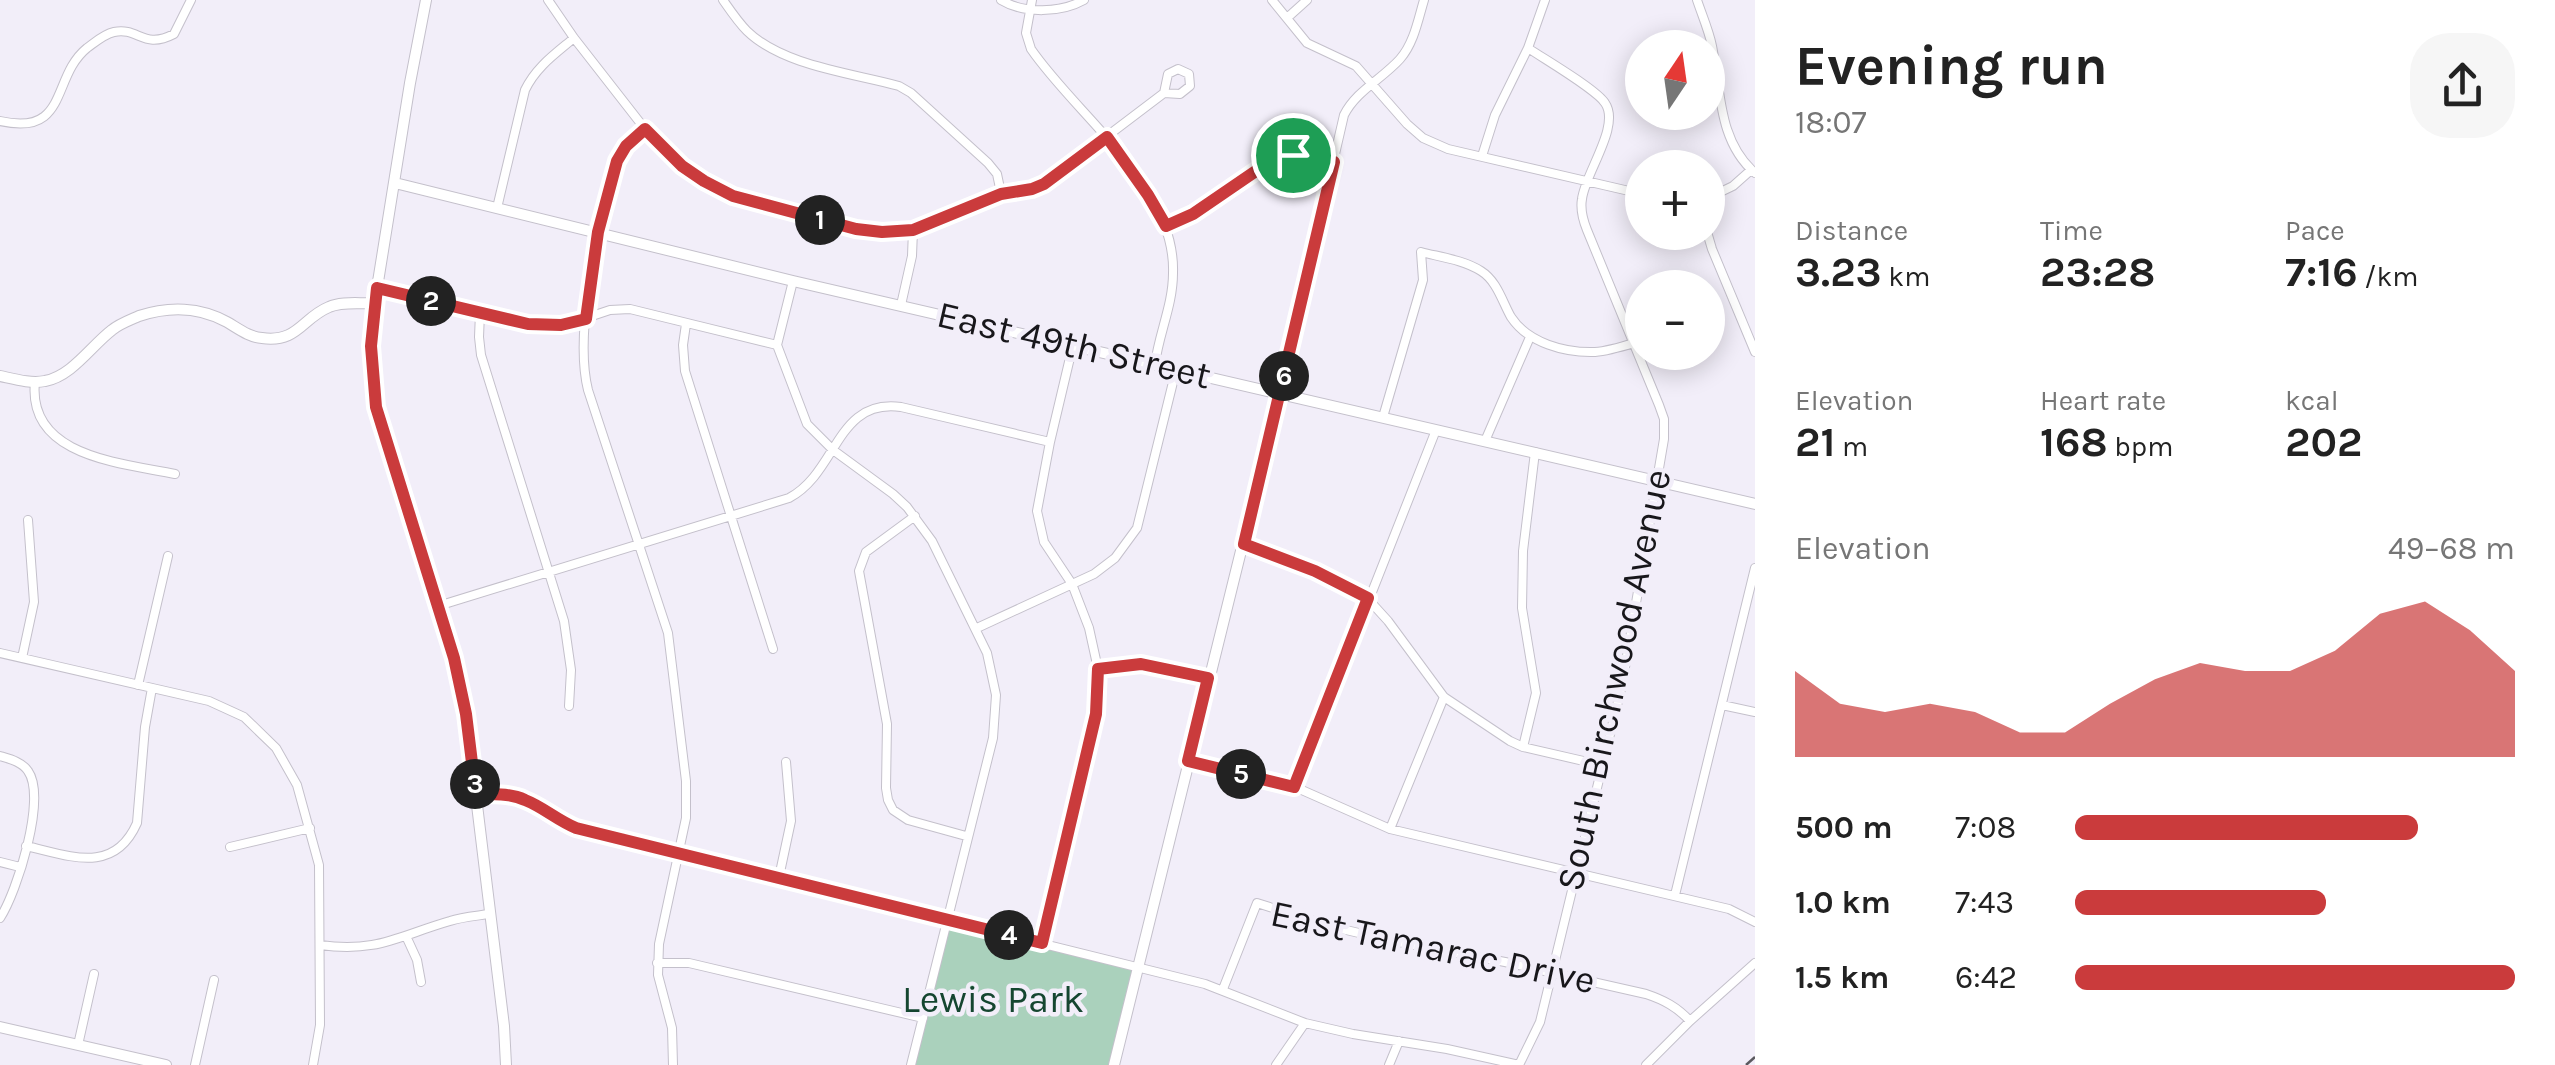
<!DOCTYPE html>
<html lang="en">
<head>
<meta charset="utf-8">
<style>
  body { margin:0; font-family:Karla,sans-serif; background:#f6f6f6; color:#222; height:100vh; display:flex; flex-direction:column; font-size:38px; white-space:nowrap }
  * { box-sizing:border-box; margin:0 }
  p { font-size:32px; color:#767676 }
  .icon { flex:none; width:55px; height:55px; fill:none; stroke:currentColor; stroke-width:2; stroke-linecap:round; stroke-linejoin:round }
  .map { position:relative; flex:1; overflow:hidden }
  .sheet { display:flex; flex-direction:column; background:#fff; width:800px }
  .sheet>* { flex:none }
  .needle { width:65px; rotate:13deg }
  .buttons { position:absolute; left:1625px; top:30px; display:grid; gap:20px }
  .buttons a { display:grid; place-items:center; width:100px; height:100px; border-radius:50%; background:#fff; box-shadow:0 5px 25px #0003; font-size:50px }
  .pin { position:absolute; display:grid; place-items:center; width:85px; height:85px; color:#fff; margin:-42px; border:5px solid #fff; border-radius:50%; box-shadow:0 2px 10px #0007 }
  .km { position:absolute; width:50px; height:50px; margin:-25px; border-radius:50%; background:#222; color:#fff; font-size:28px; line-height:50px; text-align:center }
  .round { display:grid; place-items:center; flex:none; width:105px; height:105px; border-radius:40px; background:#f6f6f6 }
  .headline { display:flex; align-items:center; justify-content:space-between; height:170px; padding:0 40px }
  h1 { font-size:55px; font-weight:700; line-height:75px }
  .stats { display:grid; grid-template-columns:repeat(3,1fr); gap:15px; height:170px; padding:10px 40px }
  .stats div { display:grid; align-content:center }
  .stats b { font-size:42px; font-weight:700 }
  .stats small { font-size:28px; font-weight:400 }
  .stats p { font-size:28px }
  .chart { height:280px; padding:20px 40px }
  .chart p { display:flex; justify-content:space-between }
  .chart svg { width:100%; height:180px; margin-top:10px; fill:#ca3b3c; opacity:.7 }
  ul { padding:0 40px; list-style:none; font-size:32px }
  li { display:grid; grid-template-columns:160px 120px 1fr; align-items:center; height:75px }
  li i { height:25px; border-radius:12px; background:#ca3b3c }
  main { display:flex; flex:1; min-height:0 }
  .map>svg:first-child { display:block }
</style>
</head>
<body>
<main>
<div class="map">
<svg width="1755" height="1065" viewBox="0 0 1755 1065">
  <rect width="100%" height="100%" fill="#f2eef9"/>
  <path fill="#aad1bc" d="M946,920L1138,968L1114,1065H911Z"/>
  <g fill="none" stroke-linecap="round" stroke-linejoin="round">
    <defs>
      <path id="street" d="M548,0L574,38L645,129L671,157L704,181L741,200L856,229L899,232L913,230L1001,193L1032,189L1044,184L1164,93
        M723,0C730,10 738,22 747,31C783,66 852,73 899,86L911,93L988,163L997,174L1001,193
        M1001,0C1024,14 1061,13 1084,0
        M1032,0L1026,33L1031,49C1076,115 1176,186 1173,273C1173,305 1159,333 1155,364
        M1272,0L1307,43L1356,66L1407,124L1423,138L1448,149L1642,194
        M1697,0C1702,15 1709,31 1712,46C1721,91 1718,141 1755,173
        M1287,18L1307,0
        M1178,69L1189,74L1190,86L1180,94L1164,93L1168,74Z
        M0,121C69,137 51,77 87,48C94,43 104,34 114,32C139,27 143,50 174,34L191,0
        M645,129C635,138 624,146 619,158C613,169 611,183 608,196C594,248 575,338 588,390L668,633L686,781V818L659,944L658,975L672,1028L673,1065
        M1482,156L1495,115L1528,48L1545,0
        M1708,198L1733,186L1751,170
        M497,208L525,90C536,67 555,54 574,38
        M1167,226L1193,214L1275,158L1293,155L1334,162
        M1707,232L1712,249L1755,352
        M793,281L777,345L807,424L833,450L893,494L907,507L932,541L987,653L996,695L993,738L911,1065
        M377,288L528,324L546,326L568,324L610,310L630,309L777,345
        M901,305L912,256L913,230
        M480,313L479,337L481,355L564,621L571,670L569,706
        M686,324L683,345L685,371L773,649
        M35,382C27,457 122,463 175,474
        M1280,393L1344,115C1356,91 1382,79 1400,59C1414,43 1418,20 1424,0
        M1383,417L1423,280L1421,252C1440,257 1464,260 1481,271C1497,281 1502,301 1511,317C1528,343 1565,353 1595,352C1608,351 1621,347 1634,343
        M1485,441L1530,337
        M915,516L866,552L859,571L887,724L886,788L888,800L893,810L908,820L966,836
        M1244,543L1315,571L1368,599L1388,621L1444,697L1510,741L1523,747L1601,765
        M438,606L789,498C838,472 836,398 901,407L1050,442
        M977,628L1094,574L1115,558L1137,528L1176,370
        M0,653L209,701L244,717L276,748L297,785L319,865L320,1025L313,1065
        M22,658L34,602L28,520
        M1098,669C1141,660 1166,668 1208,678
        M138,685L168,556
        M1722,705L1755,712
        M1523,747L1536,693L1522,608L1523,551L1535,452
        M0,756C10,759 22,762 28,771C47,798 17,892 0,918
        M1188,761L1295,787L1390,829L1729,909L1755,922
        M1295,787L1436,430
        M476,795C493,794 510,793 526,800C543,807 557,820 576,828L1205,984L1305,1023L1353,1034L1447,1049L1519,1065
        M1390,829L1444,697
        M26,846C70,856 114,875 137,823L145,727L152,688
        M230,847L310,828
        M0,862L20,867
        M779,877L791,821L786,762
        M1675,895L1755,568
        M406,936L417,960L421,982
        M1042,943L1092,735L1099,691L1098,669L1089,628L1072,584L1044,542L1037,511L1050,442L1073,345
        M320,945C377,953 398,936 450,921C462,917 476,916 489,914
        M657,963H689L923,1018
        M1223,989L1257,903L1329,926L1393,941L1505,962L1646,994C1664,1000 1677,1007 1690,1021
        M78,1045L94,974
        M195,1065L214,980
        M1276,1065L1305,1023
        M1389,1065L1399,1041
        M1519,1065L1540,1022L1622,685L1664,439V419L1659,405L1587,230C1583,220 1580,210 1582,199C1585,173 1621,126 1605,103C1596,89 1544,59 1528,48
        M1646,1065L1690,1021L1755,963"/>
      <path id="secondary" d="M426,0L410,83L377,288L371,335L372,369L381,426L454,658L466,715L504,1026L506,1065
        M395,183L793,281L1755,504
        M0,376C14,379 31,384 45,381C72,376 91,346 112,330C119,324 130,320 139,316C169,306 200,307 227,322C239,329 249,337 262,338C298,343 302,318 329,307C342,301 360,304 374,303
        M0,1027L166,1065
        M1114,1065L1280,393"/>
    </defs>
    <use href="#street" stroke="#c4c0cb" stroke-width="10"/>
    <use href="#secondary" stroke="#c4c0cb" stroke-width="12"/>
    <use href="#street" stroke="#fff" stroke-width="8"/>
    <use href="#secondary" stroke="#fff" stroke-width="10"/>
    <path stroke="#5b595f" stroke-width="2.5" stroke-dasharray="15 8" stroke-linecap="butt" d="M1746,1065L1755,1057"/>
  </g>
  <g fill="none" stroke-linecap="round" stroke-linejoin="round">
    <defs>
      <path id="route" d="M645,129L682,166L704,181L733,196L856,229L882,232L913,230L1001,194L1032,189L1044,184L1107,137L1148,195L1166,226L1193,214L1275,158L1293,155L1334,162L1244,544L1315,571L1368,598L1294,787L1188,761L1208,678L1141,664L1098,669L1096,714L1042,943L576,828C557,820 543,807 525,800C510,793 493,794 476,795L466,714L454,658L376,407L371,346L377,288L528,324L561,325L586,319L598,232L617,161L626,146Z"/>
    </defs>
    <use href="#route" stroke="#fff" stroke-width="20"/>
    <use href="#route" stroke="#ca3b3c" stroke-width="12"/>
  </g>
  <g text-anchor="middle" dominant-baseline="central" stroke-width="9" stroke-linejoin="round" paint-order="stroke">
    <g font-size="38" fill="#18171b" stroke="#f2eef9">
      <text transform="translate(1074 345) rotate(13)">East 49th Street</text>
      <text transform="translate(1614 680) rotate(-78)">South Birchwood Avenue</text>
      <text transform="translate(1433 947) rotate(12)">East Tamarac Drive</text>
    </g>
    <g font-size="38" fill="#154630" stroke="#f2eef9">
      <text x="993" y="999">Lewis Park</text>
    </g>
  </g>
</svg>
<div class="buttons">
<a><svg class="needle" viewBox="-14 -14 28 28"><path d="M0-13l5 13h-10z" fill="#e53935"/><path d="M0 13l5-13h-10z" fill="#767676"/></svg></a>
<a>+</a>
<a>−</a>
</div>
<div class="pin" style="left:1293px;top:155px;background:#1e9e55"><svg class="icon" aria-label="arrive" viewBox="0 0 24 24"><path d="M6 21V4h12l-3 4 3 4H6"/></svg></div>
<b class="km" style="left:820px;top:220px">1</b>
<b class="km" style="left:431px;top:301px">2</b>
<b class="km" style="left:475px;top:784px">3</b>
<b class="km" style="left:1009px;top:935px">4</b>
<b class="km" style="left:1241px;top:774px">5</b>
<b class="km" style="left:1284px;top:376px">6</b>
</div>
<section class="sheet">
<div class="headline"><div><h1>Evening run</h1><p>18:07</p></div><a class="round"><svg class="icon" aria-label="share" viewBox="0 0 24 24"><path d="M12 15V3M7 8l5-5 5 5M5 13v7h14v-7"/></svg></a></div>
<div class="stats">
<div><p>Distance</p><b>3.23<small> km</small></b></div>
<div><p>Time</p><b>23:28</b></div>
<div><p>Pace</p><b>7:16<small> /km</small></b></div>
</div>
<div class="stats">
<div><p>Elevation</p><b>21<small> m</small></b></div>
<div><p>Heart rate</p><b>168<small> bpm</small></b></div>
<div><p>kcal</p><b>202</b></div>
</div>
<div class="chart"><p><span>Elevation</span>49–68 m</p>
<svg viewBox="0 0 160 44" preserveAspectRatio="none"><path d="M0 44V23L10 31L20 33L30 31L40 33L50 38L60 38L70 31L80 25L90 21L100 23L110 23L120 18L130 9L140 6L150 13L160 23V44z"/></svg>
</div>
<ul>
<li><b>500 m</b>7:08<i style="width:78%"></i></li>
<li><b>1.0 km</b>7:43<i style="width:57%"></i></li>
<li><b>1.5 km</b>6:42<i style="width:100%"></i></li>
</ul>
</section>
</main>
</body>
</html>
